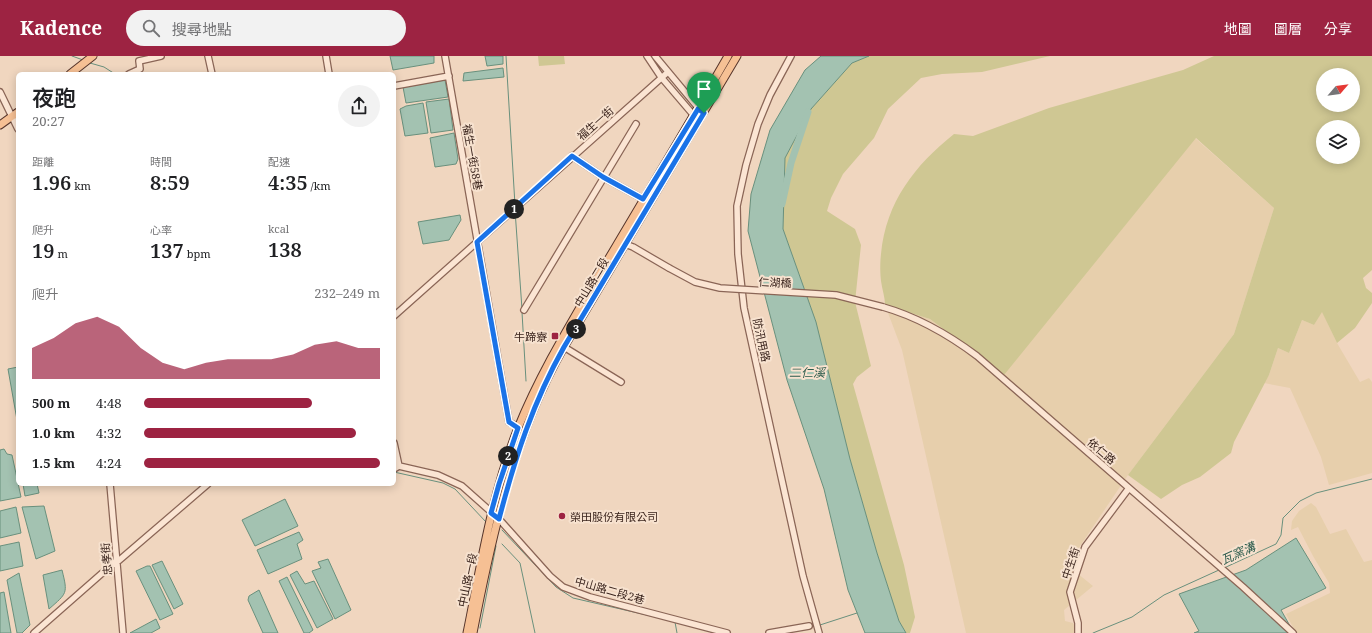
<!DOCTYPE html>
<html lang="zh-TW">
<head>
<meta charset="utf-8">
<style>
  body { margin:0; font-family:"Noto Serif","Noto Sans TC",serif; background:#f2f2f2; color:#202124; height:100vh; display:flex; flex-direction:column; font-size:15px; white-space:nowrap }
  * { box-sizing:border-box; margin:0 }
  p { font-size:13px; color:#757577 }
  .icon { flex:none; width:22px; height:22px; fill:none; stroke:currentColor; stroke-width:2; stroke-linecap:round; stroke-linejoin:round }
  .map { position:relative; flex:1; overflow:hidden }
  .details { position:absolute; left:16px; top:16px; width:380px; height:414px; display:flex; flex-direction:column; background:#fff; border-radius:6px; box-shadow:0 2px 10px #0003 }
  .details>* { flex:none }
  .needle { width:26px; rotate:62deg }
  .fabs { position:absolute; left:1316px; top:12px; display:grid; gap:8px }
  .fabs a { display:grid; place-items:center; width:44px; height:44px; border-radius:50%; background:#fff; box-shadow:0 2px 10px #0003; font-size:20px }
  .pin { position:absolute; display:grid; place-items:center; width:34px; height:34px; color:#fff; margin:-41px -17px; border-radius:50% 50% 50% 0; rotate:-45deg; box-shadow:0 0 4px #0007 }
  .pin .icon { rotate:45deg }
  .km { position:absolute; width:20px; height:20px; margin:-10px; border-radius:50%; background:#222; color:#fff; font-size:11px; line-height:20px; text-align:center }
  .round { display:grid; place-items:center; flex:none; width:42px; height:42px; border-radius:21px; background:#f2f2f2 }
  .summary { display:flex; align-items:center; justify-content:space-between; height:68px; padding:0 16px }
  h1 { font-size:22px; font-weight:600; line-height:30px }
  .metrics { display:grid; grid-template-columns:repeat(3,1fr); gap:6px; height:68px; padding:4px 16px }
  .metrics div { display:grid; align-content:center }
  .metrics b { font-size:20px; font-weight:600 }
  .metrics small { font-size:11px; font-weight:400 }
  .metrics p { font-size:11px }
  .chart { height:112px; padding:8px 16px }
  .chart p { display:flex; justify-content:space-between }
  .chart svg { width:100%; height:72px; margin-top:4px; fill:#9d2342; opacity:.7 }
  ul { padding:0 16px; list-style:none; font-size:13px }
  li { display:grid; grid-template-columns:64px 48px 1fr; align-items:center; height:30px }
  li i { height:10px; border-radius:5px; background:#9d2342 }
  header { display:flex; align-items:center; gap:24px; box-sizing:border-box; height:56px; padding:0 20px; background:#9d2342; color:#fff }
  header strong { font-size:19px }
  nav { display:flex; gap:22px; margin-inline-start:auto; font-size:14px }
  .search { width:280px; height:36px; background:#f2f2f2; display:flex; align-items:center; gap:10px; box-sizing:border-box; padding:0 14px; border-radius:22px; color:#757577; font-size:15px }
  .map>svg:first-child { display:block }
</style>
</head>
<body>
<header>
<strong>Kadence</strong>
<div class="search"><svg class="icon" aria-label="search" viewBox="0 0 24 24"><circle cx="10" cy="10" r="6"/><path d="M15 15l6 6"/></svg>搜尋地點</div>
<nav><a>地圖</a><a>圖層</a><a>分享</a></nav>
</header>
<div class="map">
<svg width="1372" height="577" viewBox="0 0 1372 577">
  <rect width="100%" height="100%" fill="#f0d6bf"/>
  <path fill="#e7cfac" d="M1195,82L1274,152L1234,278L1128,419L1078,493L1072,513L1093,530L1064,554L1065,565L1073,567L1080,577H966L902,294L885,249L930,263L993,311L1105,194Z
    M1322,255L1337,287L1360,326L1369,322L1372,326V417L1329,429L1321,401L1290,332L1264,327L1269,319L1278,292L1289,297L1302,264L1314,269Z
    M1311,447L1316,451L1330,478L1346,473L1364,506L1372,504V577H1296L1286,558L1330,537L1329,527L1313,500L1298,471L1291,474L1292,465L1299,455Z"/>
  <path fill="#cfc793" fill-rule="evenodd" d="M538,0H564L565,8L539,10Z
    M869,0H1050L982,16L942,18L921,22L888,53L874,82L843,118L831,142L827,155L855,173L861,189L855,246L871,310L857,321L853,328L904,509L915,561L910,577H906L899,565L877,497L850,403L816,266L783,173L785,102L811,53L852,7Z
    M1214,0H1372V214L1363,222L1366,232L1372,237V247L1355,272L1337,287L1322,256L1314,269L1302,264L1289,297L1278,292L1269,319L1234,386L1231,397L1200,421L1182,429L1161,443L1128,419L1234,278L1274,152L1196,82L1004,319L930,263L885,249C885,241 882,233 881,225C880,217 880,206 881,198C886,146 915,109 954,78L973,80L1049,52L1183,14ZM1323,19H1353V49H1323ZM1323,71H1353V101H1323Z"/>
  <path fill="#a3c2b1" stroke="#69907d" d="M390,0H434V7L393,14Z
    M485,0H503V8L487,10Z
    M821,0H869L852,7L811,53L785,102L783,173L816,266L850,403L877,497L899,565L906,577H865L848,534L824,433L787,324L748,175L751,138L770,74L805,14Z
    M503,12L504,21L463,25L464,17Z
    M445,24L448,41L406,47L403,31Z
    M449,43L453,74L431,77L426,46Z
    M423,47L428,77L405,80L400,53L406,50Z
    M454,77L458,103L456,108L435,111L430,82Z
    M460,159L461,164L449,184L423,188L418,166Z
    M18,311V364H17L8,313Z
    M4,393L7,398L12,399L21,441L0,445V394Z
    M23,428H37L39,437L25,440Z
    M285,443L298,470L255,490L242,464Z
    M44,450L55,495L36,503L22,451Z
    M16,451L21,477L0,482V455Z
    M299,476L303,484L297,488L302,503L268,518L257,494Z
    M1296,482L1326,532L1281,554L1294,577H1194L1199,575L1179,538L1246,514Z
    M19,486L23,510L0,515V490Z
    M328,503L351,554L335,563L312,515L321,512L318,506Z
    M162,505L183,548L174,553L152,509Z
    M147,510H150L173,558L160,564L136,515Z
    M62,514C68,538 67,537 49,553L43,519Z
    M297,515L305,528L314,525L333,563L317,572L290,519Z
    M19,517L30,569L22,577H17L7,524Z
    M287,521L313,574L309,577H304L279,525Z
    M259,534L278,577H263L248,544L249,540Z
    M4,536L11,577H0V537Z
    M156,563L160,572L151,577H130Z"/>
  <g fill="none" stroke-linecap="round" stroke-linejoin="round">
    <path stroke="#69907d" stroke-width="1" d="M72,0L83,4
      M506,0L515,149
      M90,7L104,11L115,18
      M515,154L522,253
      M522,256L526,325
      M394,416L443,427L455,433L486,466
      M502,474L556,531L573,542L664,563
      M502,488L520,507L535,577
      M1224,512L1276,488L1281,479L1283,462L1300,445L1316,437L1372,423
      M675,566L677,577
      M820,569L857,557
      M694,571L715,577
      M480,572L496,490
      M1093,577L1132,561L1164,539L1219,514"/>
    <path stroke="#a3c2b1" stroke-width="7" d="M782,148L791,107L808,56"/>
    <defs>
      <path id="minor" d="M208,0L212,18
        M326,0L329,18
        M445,0L509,366L518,371
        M647,0L661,21L696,62
        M655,0L700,54
        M791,0L770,39L758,68L746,109L737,150L738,198L744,252L803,520L819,577
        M129,18L140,13L139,5L161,0
        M394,30L449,20
        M0,36L18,73
        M572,100L603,121L643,143
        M622,187L633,191L669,212
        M883,251C918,261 949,279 977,300L1243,531L1293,577
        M524,254L636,68
        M394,260L668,16
        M564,291L621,326
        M394,387L399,410L438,419L462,430L499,463L550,520L563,531L590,541L727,577
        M394,413L399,410
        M110,428L123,577
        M116,507L208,428
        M34,577L116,505
        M769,577L809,570
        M1078,577V567L1070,536L1085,491L1129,432"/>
      <path id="major" d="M70,18L93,0
        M0,69L18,56
        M467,577C481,508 492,437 518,372C539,320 568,272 596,224C640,149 685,75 728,0
        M473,577C492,479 514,378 564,291L737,0"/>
    </defs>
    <use href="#minor" stroke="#8a6556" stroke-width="8"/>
    <use href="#major" stroke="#57352b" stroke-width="9"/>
    <use href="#minor" stroke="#fbe5d3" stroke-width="5.5"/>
    <use href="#major" stroke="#f6c094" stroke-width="7"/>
    <defs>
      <path id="minor-bridge" d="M669,212L695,226L720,232L836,239L883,251"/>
    </defs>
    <use href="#minor-bridge" stroke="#8a6556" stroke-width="8" stroke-linecap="butt"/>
    <use href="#minor-bridge" stroke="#fbe5d3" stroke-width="5.5"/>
  </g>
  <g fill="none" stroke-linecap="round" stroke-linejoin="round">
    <defs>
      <path id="route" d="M698,53L704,57L564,291C533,346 515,402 499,463L491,457L499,428L518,372L509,366L477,186L572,100L603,121L643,143Z"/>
    </defs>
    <use href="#route" stroke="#fff" stroke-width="8"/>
    <use href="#route" stroke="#1a73e8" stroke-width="5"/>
  </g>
  <g fill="#9d2342" stroke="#f7e2cf" stroke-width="1.5">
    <rect x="551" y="276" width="8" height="8" rx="2"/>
    <circle cx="562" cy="460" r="4"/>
  </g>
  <g text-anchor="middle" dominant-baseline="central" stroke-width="4" stroke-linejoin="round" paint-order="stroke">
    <g font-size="11" fill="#39231c" stroke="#f7e2cf">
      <text transform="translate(595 67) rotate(-42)">福生一街</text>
      <text transform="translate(473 101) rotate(80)">福生一街58巷</text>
      <text transform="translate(591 226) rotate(-59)">中山路二段</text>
      <text transform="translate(775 226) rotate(3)">仁湖橋</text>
      <text transform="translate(762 284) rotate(78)">防汛用路</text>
      <text transform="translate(1102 395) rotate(41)">依仁路</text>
      <text transform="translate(106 503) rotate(-95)">忠孝街</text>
      <text transform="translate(1070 507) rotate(-71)">中生街</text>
      <text transform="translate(467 524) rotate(-78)">中山路一段</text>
      <text transform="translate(610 534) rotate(16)">中山路二段2巷</text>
    </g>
    <g font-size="11" fill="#39231c" stroke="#f7e2cf" text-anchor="end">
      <text x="547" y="280">牛蹄寮</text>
      <text x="570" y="460" text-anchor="start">榮田股份有限公司</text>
    </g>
    <g font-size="12" font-style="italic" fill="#2a5a4b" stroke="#f7e2cf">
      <text x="807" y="316">二仁溪</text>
      <text transform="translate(1238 497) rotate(-24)">瓦窯溝</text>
    </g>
  </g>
</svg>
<div class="fabs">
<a><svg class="needle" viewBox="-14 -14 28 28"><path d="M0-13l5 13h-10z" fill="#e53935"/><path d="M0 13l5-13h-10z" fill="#757577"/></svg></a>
<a><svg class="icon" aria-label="layers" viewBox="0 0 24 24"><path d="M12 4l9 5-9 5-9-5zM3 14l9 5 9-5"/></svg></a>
</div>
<div class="pin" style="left:704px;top:57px;background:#1e9e55"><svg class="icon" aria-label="arrive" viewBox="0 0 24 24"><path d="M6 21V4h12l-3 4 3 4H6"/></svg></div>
<b class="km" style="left:514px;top:153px">1</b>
<b class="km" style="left:508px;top:400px">2</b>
<b class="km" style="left:576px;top:273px">3</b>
<section class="details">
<div class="summary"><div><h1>夜跑</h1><p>20:27</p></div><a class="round"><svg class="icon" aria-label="share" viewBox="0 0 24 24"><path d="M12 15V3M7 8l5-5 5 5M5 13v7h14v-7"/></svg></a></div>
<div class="metrics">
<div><p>距離</p><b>1.96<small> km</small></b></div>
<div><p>時間</p><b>8:59</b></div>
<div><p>配速</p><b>4:35<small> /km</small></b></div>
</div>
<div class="metrics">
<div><p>爬升</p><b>19<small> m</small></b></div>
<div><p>心率</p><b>137<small> bpm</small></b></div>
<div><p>kcal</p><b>138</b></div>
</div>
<div class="chart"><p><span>爬升</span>232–249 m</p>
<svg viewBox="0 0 160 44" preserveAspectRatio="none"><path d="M0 44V25L10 19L20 10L30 6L40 12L50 25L60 34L70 38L80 34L90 32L100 32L110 32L120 29L130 23L140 21L150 25L160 25V44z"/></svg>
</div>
<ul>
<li><b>500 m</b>4:48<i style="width:71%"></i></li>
<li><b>1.0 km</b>4:32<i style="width:90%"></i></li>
<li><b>1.5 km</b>4:24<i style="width:100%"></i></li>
</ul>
</section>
</div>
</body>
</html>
